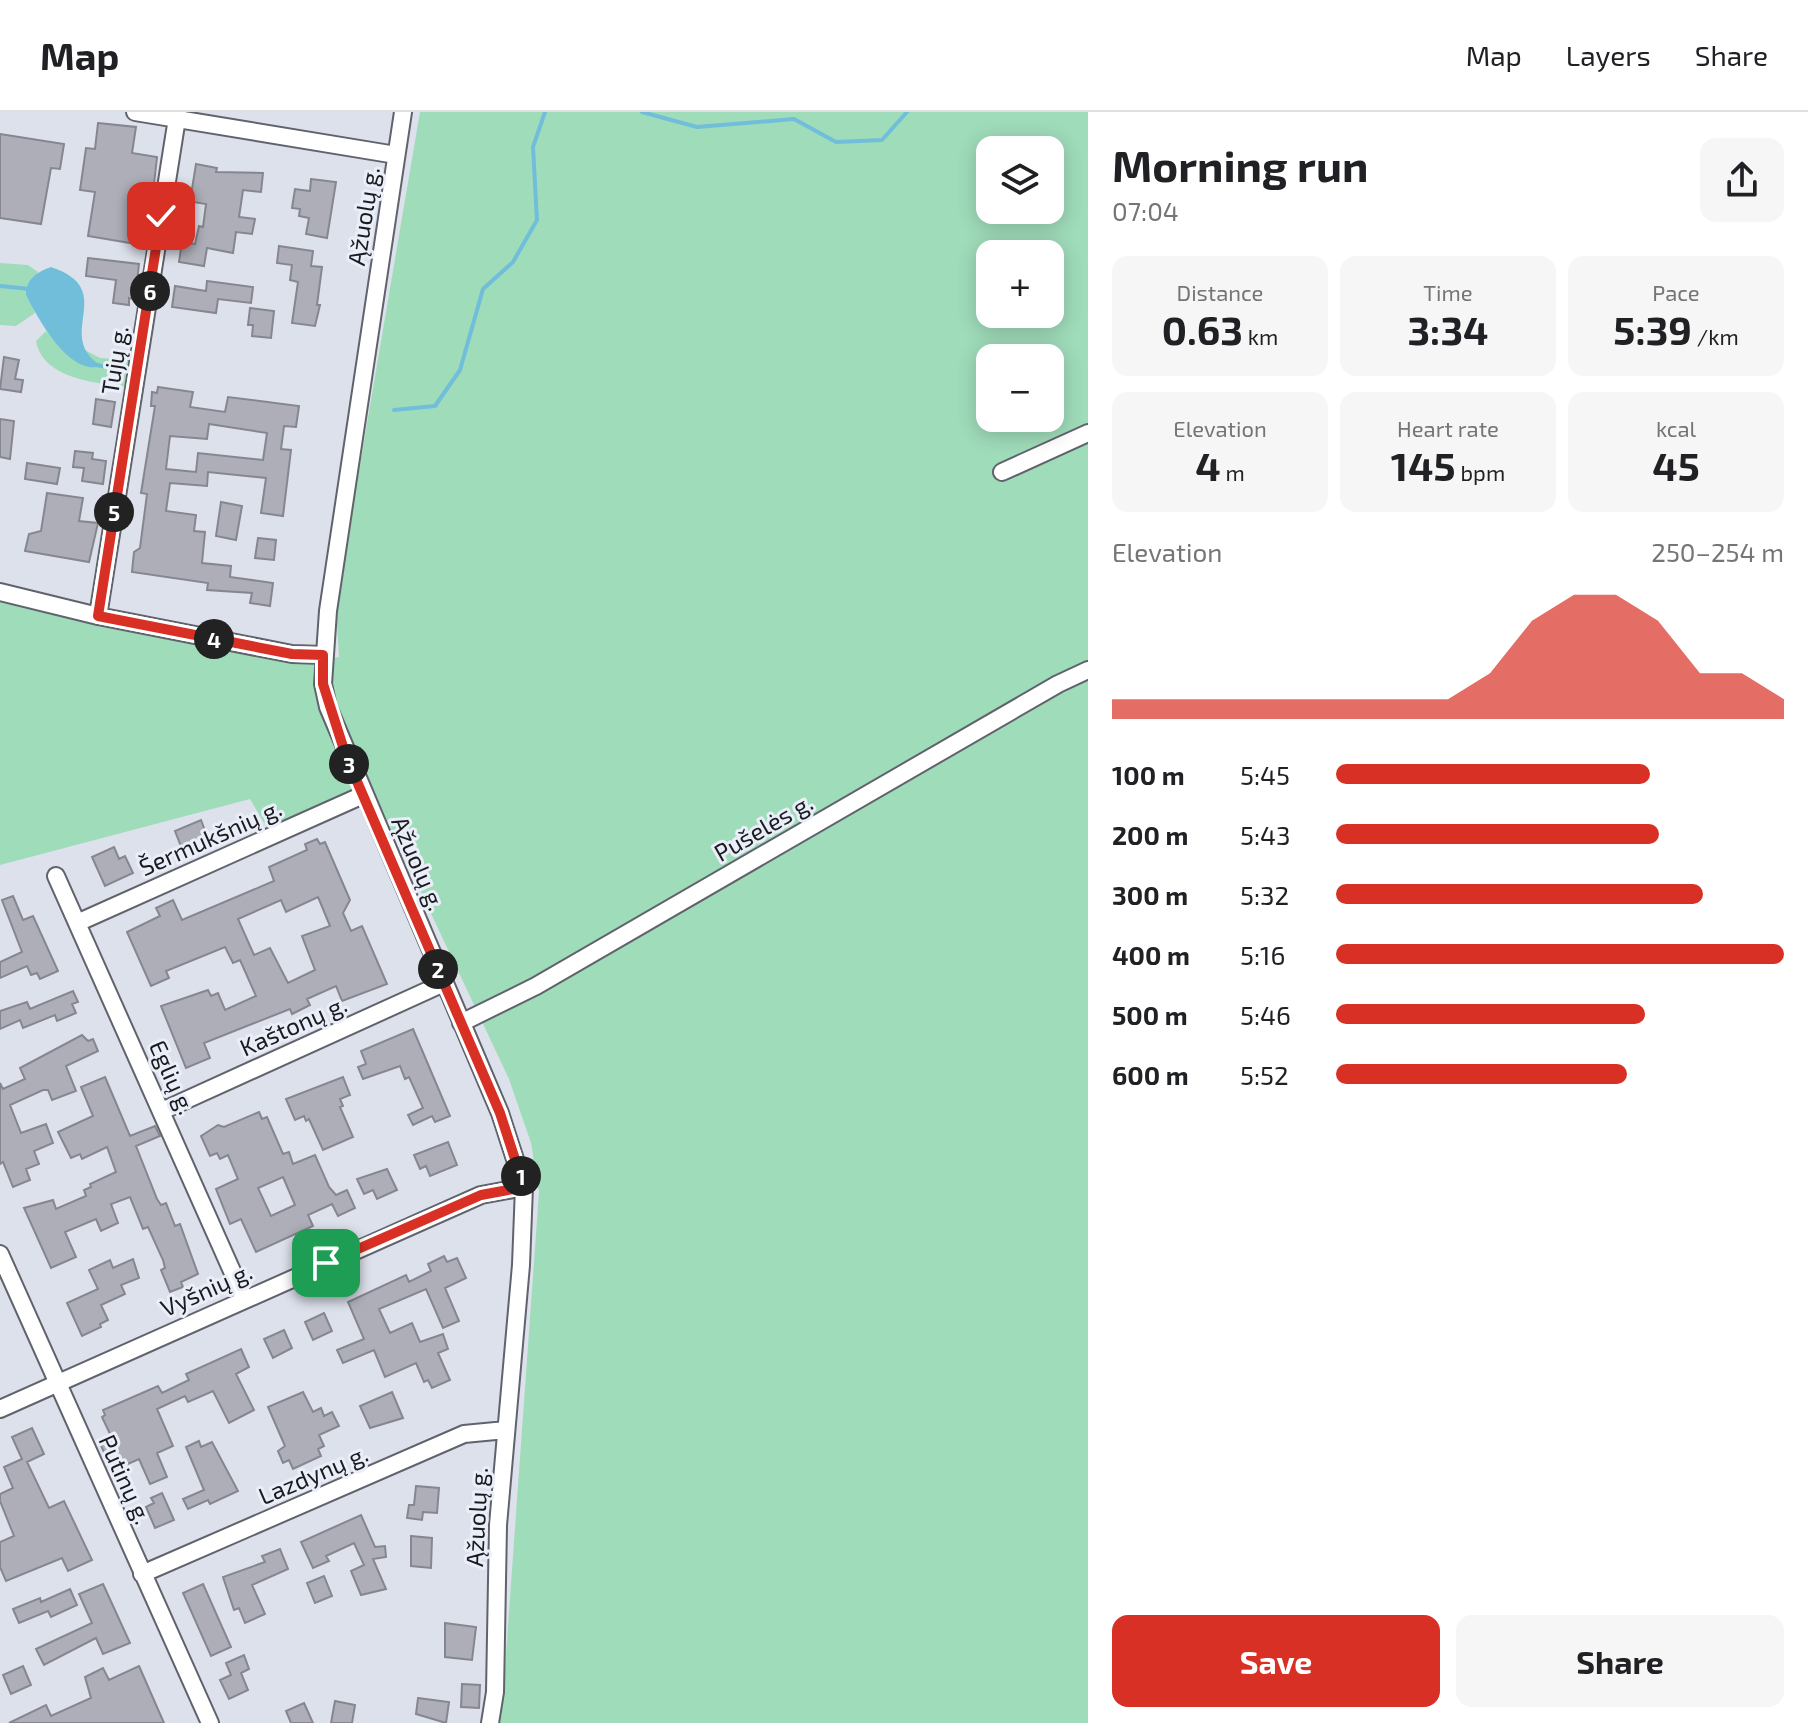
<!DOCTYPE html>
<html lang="en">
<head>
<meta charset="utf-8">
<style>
  body { margin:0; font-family:"Exo 2",sans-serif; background:#f6f6f6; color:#202124; height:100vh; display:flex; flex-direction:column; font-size:30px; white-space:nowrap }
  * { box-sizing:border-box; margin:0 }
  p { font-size:26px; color:#757577 }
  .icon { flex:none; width:44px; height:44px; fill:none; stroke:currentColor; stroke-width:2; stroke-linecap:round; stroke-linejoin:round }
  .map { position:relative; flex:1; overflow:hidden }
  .details { display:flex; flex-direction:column; background:#fff; width:720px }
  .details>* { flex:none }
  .controls { position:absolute; left:976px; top:24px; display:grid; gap:16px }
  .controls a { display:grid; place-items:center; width:88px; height:88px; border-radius:16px; background:#fff; box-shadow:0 4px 20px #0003; font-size:40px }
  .pin { position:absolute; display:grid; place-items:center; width:68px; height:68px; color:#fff; margin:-34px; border-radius:16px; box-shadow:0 4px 12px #0006 }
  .km { position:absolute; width:40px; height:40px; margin:-20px; border-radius:50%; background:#222; color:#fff; font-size:22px; line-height:40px; text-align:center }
  .round { display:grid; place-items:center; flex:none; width:84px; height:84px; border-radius:16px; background:#f6f6f6 }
  .head { display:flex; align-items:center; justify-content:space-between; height:136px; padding:0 24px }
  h1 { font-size:44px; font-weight:700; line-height:60px }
  .figures { display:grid; grid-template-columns:repeat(3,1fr); gap:12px; height:136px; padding:8px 24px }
  .figures div { display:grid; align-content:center; border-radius:16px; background:#f6f6f6; text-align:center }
  .figures b { font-size:40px; font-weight:700 }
  .figures small { font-size:22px; font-weight:400 }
  .figures p { font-size:22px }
  .chart { height:224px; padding:16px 24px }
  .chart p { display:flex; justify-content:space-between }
  .chart svg { width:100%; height:144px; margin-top:8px; fill:#d93025; opacity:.7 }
  .primary-button { display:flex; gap:16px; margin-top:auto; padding:16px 24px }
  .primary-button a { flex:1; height:92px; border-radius:16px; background:#d93025; color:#fff; font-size:32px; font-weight:700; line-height:92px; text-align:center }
  .primary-button a+a { background:#f6f6f6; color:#202124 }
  ul { padding:0 24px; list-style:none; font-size:26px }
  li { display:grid; grid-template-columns:128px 96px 1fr; align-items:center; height:60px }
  li i { height:20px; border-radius:10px; background:#d93025 }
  header { display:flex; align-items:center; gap:48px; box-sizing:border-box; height:112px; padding:0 40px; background:#fff; border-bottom:2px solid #e0e0e0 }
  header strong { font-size:38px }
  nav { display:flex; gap:44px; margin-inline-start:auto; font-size:28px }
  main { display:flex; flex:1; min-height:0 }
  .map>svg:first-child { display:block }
</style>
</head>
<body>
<header>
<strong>Map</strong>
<nav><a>Map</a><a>Layers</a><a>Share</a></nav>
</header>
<main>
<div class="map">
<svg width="1088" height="1611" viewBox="0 0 1088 1611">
  <rect width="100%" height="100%" fill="#dde1eb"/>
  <path fill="#9fdcba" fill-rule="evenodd" d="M420,0H1088V1611H497L504,1570L539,1080L531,1031L509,967L370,672L267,716L250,687L0,753V488L111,516L301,550L339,545L336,494ZM990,38H1050V98H990ZM990,142H1050V202H990ZM990,246H1050V306H990Z
    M0,151L28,153L38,160L26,176L35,201L16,214L0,213Z
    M46,219L62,237L87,245L81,236L100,246L131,248L127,275C96,271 43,267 36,229Z"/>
  <path fill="#71beda" d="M51,155C120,178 52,224 102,254C69,265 38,206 26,183C26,167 37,160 51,155Z"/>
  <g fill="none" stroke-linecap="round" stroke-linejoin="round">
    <path stroke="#71beda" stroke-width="4" d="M642,0L697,15L794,7L836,30L882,28L907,0
      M0,174L30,177
      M97,253L122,258
      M394,298L435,294L460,258L483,177L513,150L537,108L533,35L545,0"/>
  </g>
  <path fill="#aeaeb8" stroke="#868690" stroke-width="2" fill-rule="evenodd" d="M98,11L136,15L132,41L157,45L150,108H146L142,133L88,124L95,80L80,78L86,36L95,37Z
    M0,22L64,32L60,57L51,56L41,112L0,106Z
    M196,52L217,56L216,60L263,61L261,80L243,78L239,105L255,107L252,122L236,120L233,141L207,136L204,154L179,150L182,130L195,132L199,114L203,115L206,92L175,87L177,76L192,77Z
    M311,67L336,70L327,126L306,122L309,106L299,104L300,97L292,96L295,77L310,79Z
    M279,134L313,139L311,154L322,155L317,193H320L315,214L292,211L298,170L290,168L292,153L277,151Z
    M88,146L139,152L135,187L129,186V193L113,191L116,168L86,164Z
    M207,169L253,175L251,191L218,187L216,201L172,195L175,174L206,179Z
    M250,196L274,199L271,226L252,224L253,213H248Z
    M4,245L19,248L15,267L23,268L21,280L0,277Z
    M158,275L193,280L190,295L225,300L228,285L299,294L296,315L284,314L281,337L291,338L283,404L261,401L266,366L208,360L207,374L170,371L166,399L196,403L194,419L205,420L202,451L231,454L230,465L273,471L270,494L250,491L252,481L207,478L208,471L132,460L134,440L140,436L147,382L141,381L155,294H151L152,280L157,281ZM209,312L267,321L263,348L198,341L196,360L166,357L170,324L207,327Z
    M96,287L115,290L111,315L93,312Z
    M0,307L14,309L10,347L0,345Z
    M75,339L93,341L92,347L106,349L103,372L82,369L84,356L73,355Z
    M27,351L60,356L57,372L25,367Z
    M47,381L83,386L79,409L98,411L89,450L25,439L29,422L41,419Z
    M221,390L242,394L236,428L216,424Z
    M258,426L276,428L274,448L255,446Z
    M201,708L210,732L184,742L175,719Z
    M317,727L320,732L325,730L350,788L343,801L351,819L362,814L387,872L342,889L336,874L307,887L310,893L292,902L290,897L204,931L210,946L186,956L161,894L208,878L211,884L218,881L225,898L256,884L240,848L233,851L225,835L166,859L169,866L151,874L127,820L160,804L156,796L173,788L182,808L274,769L269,755L307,738L305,732ZM318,785L330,814L302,824L315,858L288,871L270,836L254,843L238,807L281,788L286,800Z
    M114,735L119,747L125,744L133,761L105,774L92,745Z
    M13,784L23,808L33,804L58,859L40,867L37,861L31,863L27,854L0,866V850L22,840L2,788Z
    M73,879L78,890L72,892L76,901L57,909L55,903L23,916L20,908L0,917V899L27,890L30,897Z
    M413,917L450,1004L435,1010L432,1004L413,1013L408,1003L423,996L409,965L405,967L400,954L363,967L358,955L366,952L361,939Z
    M82,923L88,929L93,927L98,939L66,954L76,979L52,988L48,978H43L10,993L21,1021L46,1012L53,1031L34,1039L39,1052L26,1057L30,1068L13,1075L3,1050L0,1052V971L3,977L25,967L20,956Z
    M105,965L130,1024L155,1014L160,1024L136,1034L157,1087L161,1093L166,1091L175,1114L180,1112L198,1162L181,1170L183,1175L170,1180L161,1158L165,1156L163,1148L148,1115L143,1117L130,1085L111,1092L118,1111L101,1119L96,1107L65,1120L76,1145L51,1156L24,1096L53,1088L56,1097L86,1084L84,1078L91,1075L90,1072L116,1060L107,1035L82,1047L80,1042L71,1046L58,1020L93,1004L81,975Z
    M343,965L350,983L340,987L343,994L340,995L353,1025L323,1038L309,1007L306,1009L304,1004L295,1008L286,987Z
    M259,1000L262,1007L267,1005L283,1042L289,1040L293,1052L315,1043L329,1075L336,1083L347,1078L355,1096L338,1104L332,1092L308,1103L313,1114L256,1140L241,1107L230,1112L216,1077L238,1067L228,1043L220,1047L217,1041L210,1044L201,1024L218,1013L224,1015ZM283,1065L295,1093L271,1104L258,1076Z
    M448,1030L457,1053L430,1064L426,1054L420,1057L414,1043Z
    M387,1057L397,1078L377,1087L373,1078L364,1082L357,1067Z
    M444,1144L447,1150L457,1146L466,1166L445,1176L459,1209L443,1216L426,1177L379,1197L390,1221L412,1211L420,1230L443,1222L448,1237L438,1241L450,1268L432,1276L428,1268L424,1270L416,1251L385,1265L374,1238L343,1251L337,1238L364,1227L348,1190L406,1163L409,1170L431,1159L428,1152Z
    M133,1147L139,1166L121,1173L125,1182L101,1193L108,1208L100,1212L101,1215L82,1224L67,1191L98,1177L89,1158L110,1148L113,1156Z
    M324,1201L332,1219L313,1228L305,1210Z
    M284,1218L292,1236L273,1246L264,1227Z
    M241,1237L249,1255L236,1262L254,1298L229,1311L213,1279L188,1290L185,1284L157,1297L173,1334L157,1341L167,1365L150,1372L139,1347L112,1359L100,1331L112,1326L102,1305L105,1303L103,1298L158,1274L162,1281L189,1268L186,1262Z
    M303,1280L313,1300L321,1296L324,1304L332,1300L339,1314L319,1323L324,1334L318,1337L321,1344L293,1357L289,1348L283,1351L278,1339L285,1334L268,1295Z
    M392,1280L403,1306L370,1316L360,1294Z
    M32,1316L44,1342L27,1350L49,1396L64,1389L92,1448L68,1459L62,1446L6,1469L0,1455V1430L14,1424L0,1389V1382L13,1376L4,1355L22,1347L12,1325Z
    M199,1329L201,1335L212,1330L238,1379L210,1392L208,1388L188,1397L183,1387L204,1378L186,1335Z
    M416,1374L439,1376L437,1401L423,1400L422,1408L407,1406L409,1393H414Z
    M162,1381L174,1408L155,1416L146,1395L154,1391L151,1386Z
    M361,1403L375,1435L385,1434L386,1445L373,1447L386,1477L361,1483L351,1459L364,1453L354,1431L326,1444L329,1449L313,1456L301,1430Z
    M411,1424L432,1426L431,1456L411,1454Z
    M280,1437L288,1457L252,1473L265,1502L245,1511L239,1496L234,1498L223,1465L265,1450L262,1444Z
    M324,1464L332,1484L315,1491L307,1471Z
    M103,1472L130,1531L103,1542L96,1526L44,1553L36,1537L92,1511L79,1482Z
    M203,1472L231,1535L211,1544L183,1481Z
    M70,1477L77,1493L51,1505L48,1499L19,1511L13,1497L40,1486L41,1490Z
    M445,1511L476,1515L472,1548L445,1545Z
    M244,1543L249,1557L241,1561L248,1578L229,1587L220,1568L231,1563L226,1551Z
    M23,1554L31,1573L11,1582L3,1563Z
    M139,1554L164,1611H9L46,1593L51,1604L91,1586L85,1565L103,1556L109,1568Z
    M462,1572L480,1573L479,1596L461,1595Z
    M418,1586L449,1590L446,1611L416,1602Z
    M335,1589L355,1593L352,1611H331Z
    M304,1591L313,1611H291L286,1599Z"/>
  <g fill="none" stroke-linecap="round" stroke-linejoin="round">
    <defs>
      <path id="minor" d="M135,0L396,43
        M403,0L328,499L323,572L328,595L500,1001L524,1075L521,1153L498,1413L495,1580L490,1611
        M1002,360L1088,321
        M0,480L98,504L292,542L323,543
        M98,504L178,0
        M56,764L244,1186
        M77,811L363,683
        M461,911L536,874L1058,572L1088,558
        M162,999L444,871
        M0,1142L210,1611
        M0,1297L481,1083L524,1075
        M142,1462L464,1322L506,1318"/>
    </defs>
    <use href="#minor" stroke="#60636c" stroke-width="20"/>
    <use href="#minor" stroke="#fff" stroke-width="16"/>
  </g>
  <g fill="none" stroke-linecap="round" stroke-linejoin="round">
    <defs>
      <path id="route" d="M161,104L98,504L292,542L323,543V572L346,644L500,1001L524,1075L481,1083L326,1151"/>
    </defs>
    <use href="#route" stroke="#fff" stroke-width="16"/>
    <use href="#route" stroke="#d93025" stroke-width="10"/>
  </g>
  <g text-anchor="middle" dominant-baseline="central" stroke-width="6" stroke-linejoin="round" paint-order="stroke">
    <g font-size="24" fill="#1a1b1f" stroke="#eaeef8">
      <text transform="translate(363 104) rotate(-81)">Ąžuolų g.</text>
      <text transform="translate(114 248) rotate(-81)">Tujų g.</text>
      <text transform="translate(763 715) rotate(-30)">Pušelės g.</text>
      <text transform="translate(210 725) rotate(-24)">Šermukšnių g.</text>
      <text transform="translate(419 751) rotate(67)">Ąžuolų g.</text>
      <text transform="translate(293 913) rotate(-24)">Kaštonų g.</text>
      <text transform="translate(173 965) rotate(66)">Eglių g.</text>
      <text transform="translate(206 1177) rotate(-24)">Vyšnių g.</text>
      <text transform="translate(313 1362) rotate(-23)">Lazdynų g.</text>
      <text transform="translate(126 1367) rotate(66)">Putinų g.</text>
      <text transform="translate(476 1405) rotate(-87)">Ąžuolų g.</text>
    </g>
  </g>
</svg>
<div class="controls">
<a><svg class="icon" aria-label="layers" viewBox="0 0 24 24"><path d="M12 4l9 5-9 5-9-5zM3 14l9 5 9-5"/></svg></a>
<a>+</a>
<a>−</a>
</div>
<div class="pin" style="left:326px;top:1151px;background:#1e9e55"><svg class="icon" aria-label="arrive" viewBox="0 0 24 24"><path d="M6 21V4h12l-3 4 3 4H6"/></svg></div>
<div class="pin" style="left:161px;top:104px;background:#d93025"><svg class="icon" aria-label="check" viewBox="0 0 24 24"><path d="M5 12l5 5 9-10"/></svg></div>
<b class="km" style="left:521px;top:1064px">1</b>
<b class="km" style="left:438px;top:857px">2</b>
<b class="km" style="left:349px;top:652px">3</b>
<b class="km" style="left:214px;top:527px">4</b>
<b class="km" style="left:114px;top:400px">5</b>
<b class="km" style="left:150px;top:179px">6</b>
</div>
<section class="details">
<div class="head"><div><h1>Morning run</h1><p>07:04</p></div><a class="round"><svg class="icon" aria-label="share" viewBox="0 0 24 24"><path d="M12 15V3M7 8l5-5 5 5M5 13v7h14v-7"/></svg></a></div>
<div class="figures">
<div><p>Distance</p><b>0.63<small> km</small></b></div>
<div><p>Time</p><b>3:34</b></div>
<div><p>Pace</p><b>5:39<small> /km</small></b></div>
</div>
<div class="figures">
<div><p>Elevation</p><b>4<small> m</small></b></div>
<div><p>Heart rate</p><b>145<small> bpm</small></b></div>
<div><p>kcal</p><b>45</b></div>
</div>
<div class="chart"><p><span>Elevation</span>250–254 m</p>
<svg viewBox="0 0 160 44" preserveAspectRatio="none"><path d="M0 44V38L10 38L20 38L30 38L40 38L50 38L60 38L70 38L80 38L90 30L100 14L110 6L120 6L130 14L140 30L150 30L160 38V44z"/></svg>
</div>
<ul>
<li><b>100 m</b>5:45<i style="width:70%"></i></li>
<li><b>200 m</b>5:43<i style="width:72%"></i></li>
<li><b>300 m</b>5:32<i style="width:82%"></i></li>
<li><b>400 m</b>5:16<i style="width:100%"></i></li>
<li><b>500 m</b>5:46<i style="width:69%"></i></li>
<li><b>600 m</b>5:52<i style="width:65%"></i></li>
</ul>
<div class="primary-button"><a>Save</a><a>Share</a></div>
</section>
</main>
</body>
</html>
